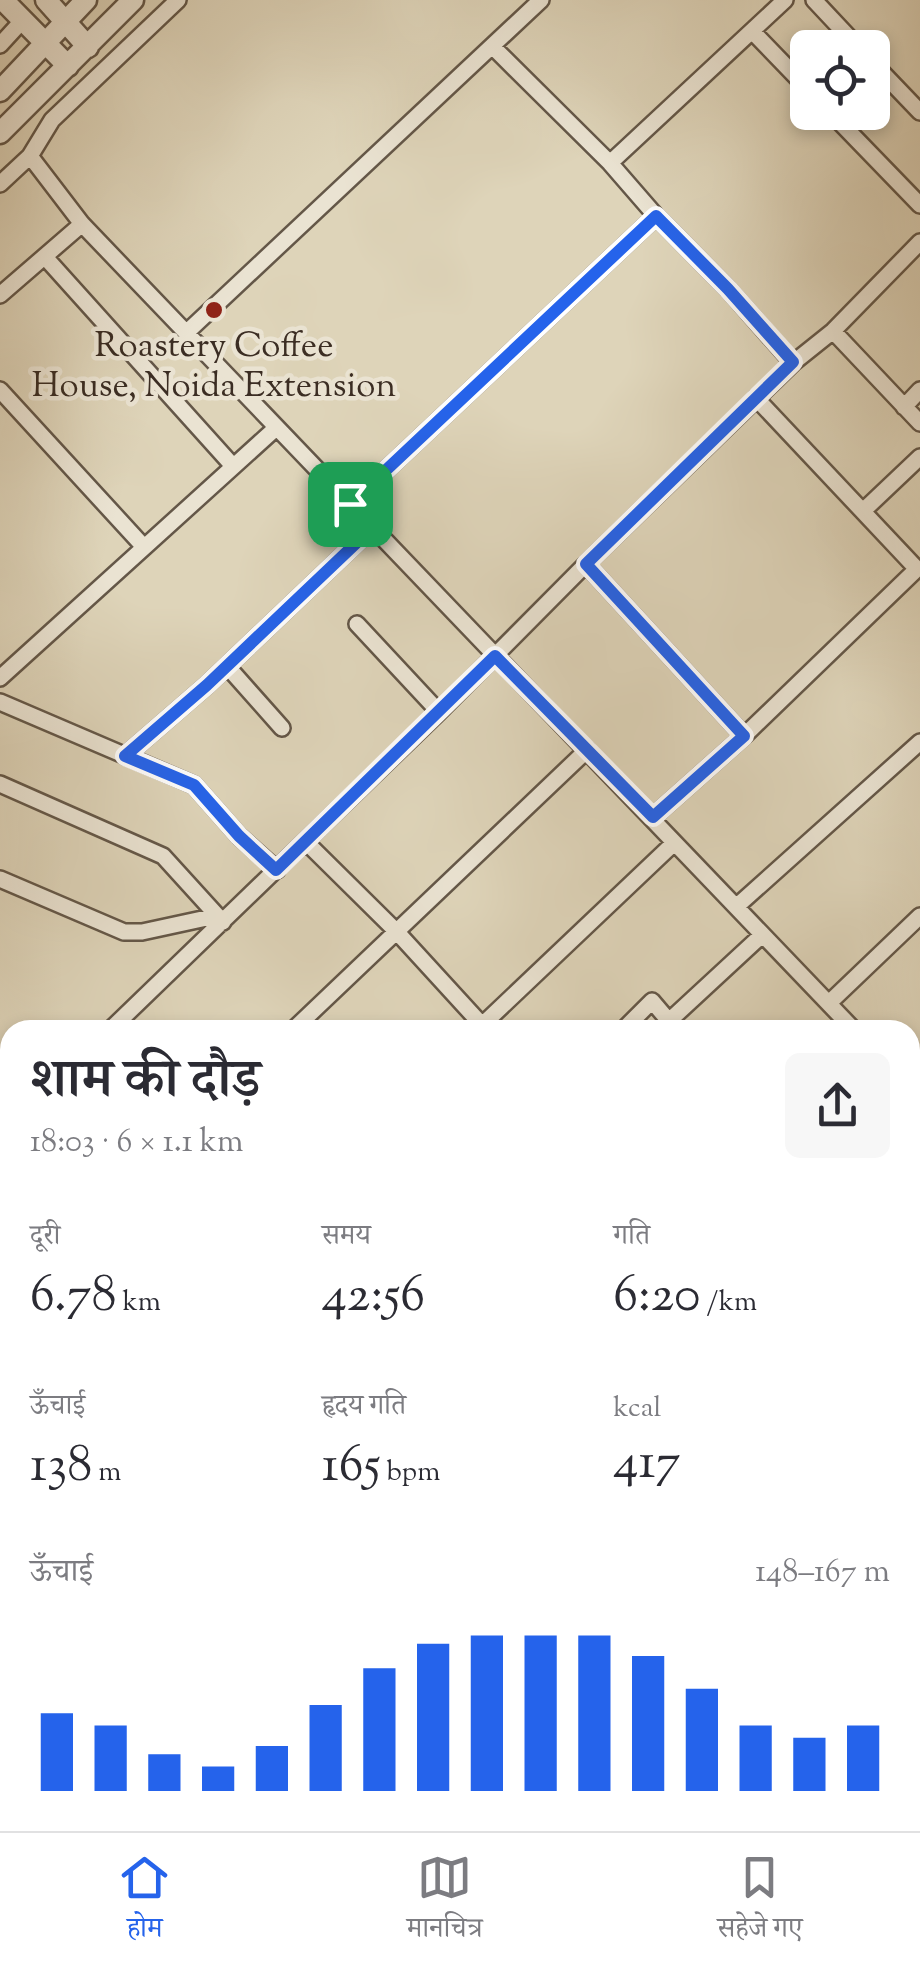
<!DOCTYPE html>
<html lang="hi">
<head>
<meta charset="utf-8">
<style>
  body { margin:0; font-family:"Sorts Mill Goudy","Noto Serif Devanagari",serif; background:#f7f7f7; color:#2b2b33; height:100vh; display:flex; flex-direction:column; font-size:38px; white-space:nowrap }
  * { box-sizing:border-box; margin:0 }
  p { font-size:32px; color:#7c7c81 }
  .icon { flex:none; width:55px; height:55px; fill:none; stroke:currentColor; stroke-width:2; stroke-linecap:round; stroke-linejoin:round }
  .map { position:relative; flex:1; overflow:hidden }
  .drawer { position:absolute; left:0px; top:1020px; width:920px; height:812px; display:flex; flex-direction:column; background:#fff; border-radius:30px 30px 0 0; box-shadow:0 5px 15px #0003 }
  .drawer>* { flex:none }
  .buttons { position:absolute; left:790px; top:30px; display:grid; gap:20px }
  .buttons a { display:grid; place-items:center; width:100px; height:100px; border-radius:15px; background:#fff; box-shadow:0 5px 15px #0003; font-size:50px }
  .pin { position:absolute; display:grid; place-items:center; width:85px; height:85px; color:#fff; margin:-42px; border-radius:20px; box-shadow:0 5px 15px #0006 }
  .round { display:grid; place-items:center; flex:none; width:105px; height:105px; border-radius:15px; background:#f7f7f7 }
  .headline { display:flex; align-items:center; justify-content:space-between; height:170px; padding:0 30px }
  h1 { font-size:55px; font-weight:600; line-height:75px }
  .metrics { display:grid; grid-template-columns:repeat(3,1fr); gap:15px; height:170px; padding:10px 30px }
  .metrics div { display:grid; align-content:center }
  .metrics b { font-size:50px; font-weight:600 }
  .metrics small { font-size:28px; font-weight:400 }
  .metrics p { font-size:28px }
  .chart { height:280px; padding:20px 30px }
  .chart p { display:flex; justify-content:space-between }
  .chart svg { width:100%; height:180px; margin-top:10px; stroke:#2563eb; stroke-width:6 }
  .tab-bar { display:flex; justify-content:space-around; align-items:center; height:140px; border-top:2px solid #e1e1e2; background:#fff; font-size:28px; color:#7c7c81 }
  .tab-bar a { display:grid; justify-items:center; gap:5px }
  .tab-bar .selected { color:#2563eb }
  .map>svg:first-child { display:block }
</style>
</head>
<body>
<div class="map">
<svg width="920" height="1831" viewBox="0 0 920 1831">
  <rect width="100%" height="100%" fill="#ded4b9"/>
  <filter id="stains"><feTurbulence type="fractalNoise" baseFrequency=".002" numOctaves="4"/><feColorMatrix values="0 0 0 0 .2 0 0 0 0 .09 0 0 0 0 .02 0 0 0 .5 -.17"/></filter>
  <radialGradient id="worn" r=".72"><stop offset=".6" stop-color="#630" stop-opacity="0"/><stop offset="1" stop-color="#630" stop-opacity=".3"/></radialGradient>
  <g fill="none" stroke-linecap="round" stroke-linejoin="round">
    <defs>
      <path id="minor" d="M814,0L859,48
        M752,31L808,89
        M0,45L22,21
        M493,47L610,163L656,216L728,289L793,363
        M872,62L920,112
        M830,112L920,205
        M30,156L82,224L854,1030
        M610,163L785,0
        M0,184L30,156L52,120L178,0
        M45,257L233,466
        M0,295L82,224
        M833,331L920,423
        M186,333L541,0
        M0,390L144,547
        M904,407L920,390
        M350,504L656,216
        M863,511L920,457
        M586,564L744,736
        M357,624L439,712
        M227,666L282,728
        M0,678L276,428
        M0,702L194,785L239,836L277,870
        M125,756L207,685L372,528
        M0,784L163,856L223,922
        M653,817L744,736L917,569L756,398
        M306,842L396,931L482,1025
        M0,879L124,932H142L216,916
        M737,906L920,742
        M829,1003L920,916
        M110,1030L439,712L586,564L793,363L833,331L920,242
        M293,1030L587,750
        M477,1030L674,843
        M623,1030L652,1001L669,1021L762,935
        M910,1089L920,1100
        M0,1125L10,1130
        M0,1195L10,1177
        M910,1305L920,1311
        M910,1532L920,1511
        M910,1571L920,1584
        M0,1690L10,1696
        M910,1747L920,1750
        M476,1822L508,1831
        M793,1831L794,1822"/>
      <path id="tertiary" d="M3,0L68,66
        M46,0L88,47
        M0,91L86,0
        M0,133L133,0
        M910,1260L920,1237
        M552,1831L553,1822"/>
    </defs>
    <use href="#minor" stroke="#645748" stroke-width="20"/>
    <use href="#tertiary" stroke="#645748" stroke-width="25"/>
    <use href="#minor" stroke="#eae3d2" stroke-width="15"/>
    <use href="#tertiary" stroke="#eae3d2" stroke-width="20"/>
  </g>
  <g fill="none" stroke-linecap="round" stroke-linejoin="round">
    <defs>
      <path id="route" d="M656,216L728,289L793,362L586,564L744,736L653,817L495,656L276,870L239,836L194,785L125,756L207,685L372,528L350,504Z"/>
    </defs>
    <use href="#route" stroke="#fff" stroke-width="20"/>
    <use href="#route" stroke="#2563eb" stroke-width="12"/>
  </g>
  <circle fill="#8f2418" stroke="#eae3d2" stroke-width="4" cx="214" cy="310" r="10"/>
  <g text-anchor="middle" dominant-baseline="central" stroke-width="9" stroke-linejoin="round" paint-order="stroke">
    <g font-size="35" fill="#3b2d23" stroke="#eae3d2">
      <text x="214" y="347">Roastery Coffee<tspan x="214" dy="40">House, Noida Extension</tspan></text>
    </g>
  </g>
  <rect width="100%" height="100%" filter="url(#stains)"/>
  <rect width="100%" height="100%" fill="url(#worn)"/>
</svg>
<div class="buttons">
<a><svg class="icon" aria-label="locate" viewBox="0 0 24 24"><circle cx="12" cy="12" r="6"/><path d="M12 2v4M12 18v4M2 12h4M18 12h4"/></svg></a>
</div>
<div class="pin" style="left:350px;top:504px;background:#1e9e55"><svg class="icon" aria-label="arrive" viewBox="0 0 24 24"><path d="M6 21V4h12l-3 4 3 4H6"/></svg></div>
<section class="drawer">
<div class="headline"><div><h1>शाम की दौड़</h1><p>18:03 · 6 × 1.1 km</p></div><a class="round"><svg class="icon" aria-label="share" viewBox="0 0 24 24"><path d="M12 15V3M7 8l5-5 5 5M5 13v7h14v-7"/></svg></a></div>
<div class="metrics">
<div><p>दूरी</p><b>6.78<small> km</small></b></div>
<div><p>समय</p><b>42:56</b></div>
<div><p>गति</p><b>6:20<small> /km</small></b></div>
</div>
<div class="metrics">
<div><p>ऊँचाई</p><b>138<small> m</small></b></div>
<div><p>हृदय गति</p><b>165<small> bpm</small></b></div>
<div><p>kcal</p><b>417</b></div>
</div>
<div class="chart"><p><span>ऊँचाई</span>148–167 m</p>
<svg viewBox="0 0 160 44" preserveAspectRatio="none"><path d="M5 44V25M15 44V28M25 44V35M35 44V38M45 44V33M55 44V23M65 44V14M75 44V8M85 44V6M95 44V6M105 44V6M115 44V11M125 44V19M135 44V28M145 44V31M155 44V28"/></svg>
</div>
</section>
</div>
<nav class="tab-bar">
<a class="selected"><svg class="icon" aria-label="home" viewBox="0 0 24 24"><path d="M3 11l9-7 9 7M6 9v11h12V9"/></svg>होम</a>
<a><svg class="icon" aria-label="map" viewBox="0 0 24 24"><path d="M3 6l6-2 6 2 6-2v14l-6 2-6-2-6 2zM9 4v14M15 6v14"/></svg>मानचित्र</a>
<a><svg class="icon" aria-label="saved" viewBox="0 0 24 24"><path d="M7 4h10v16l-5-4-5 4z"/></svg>सहेजे गए</a>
</nav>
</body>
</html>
